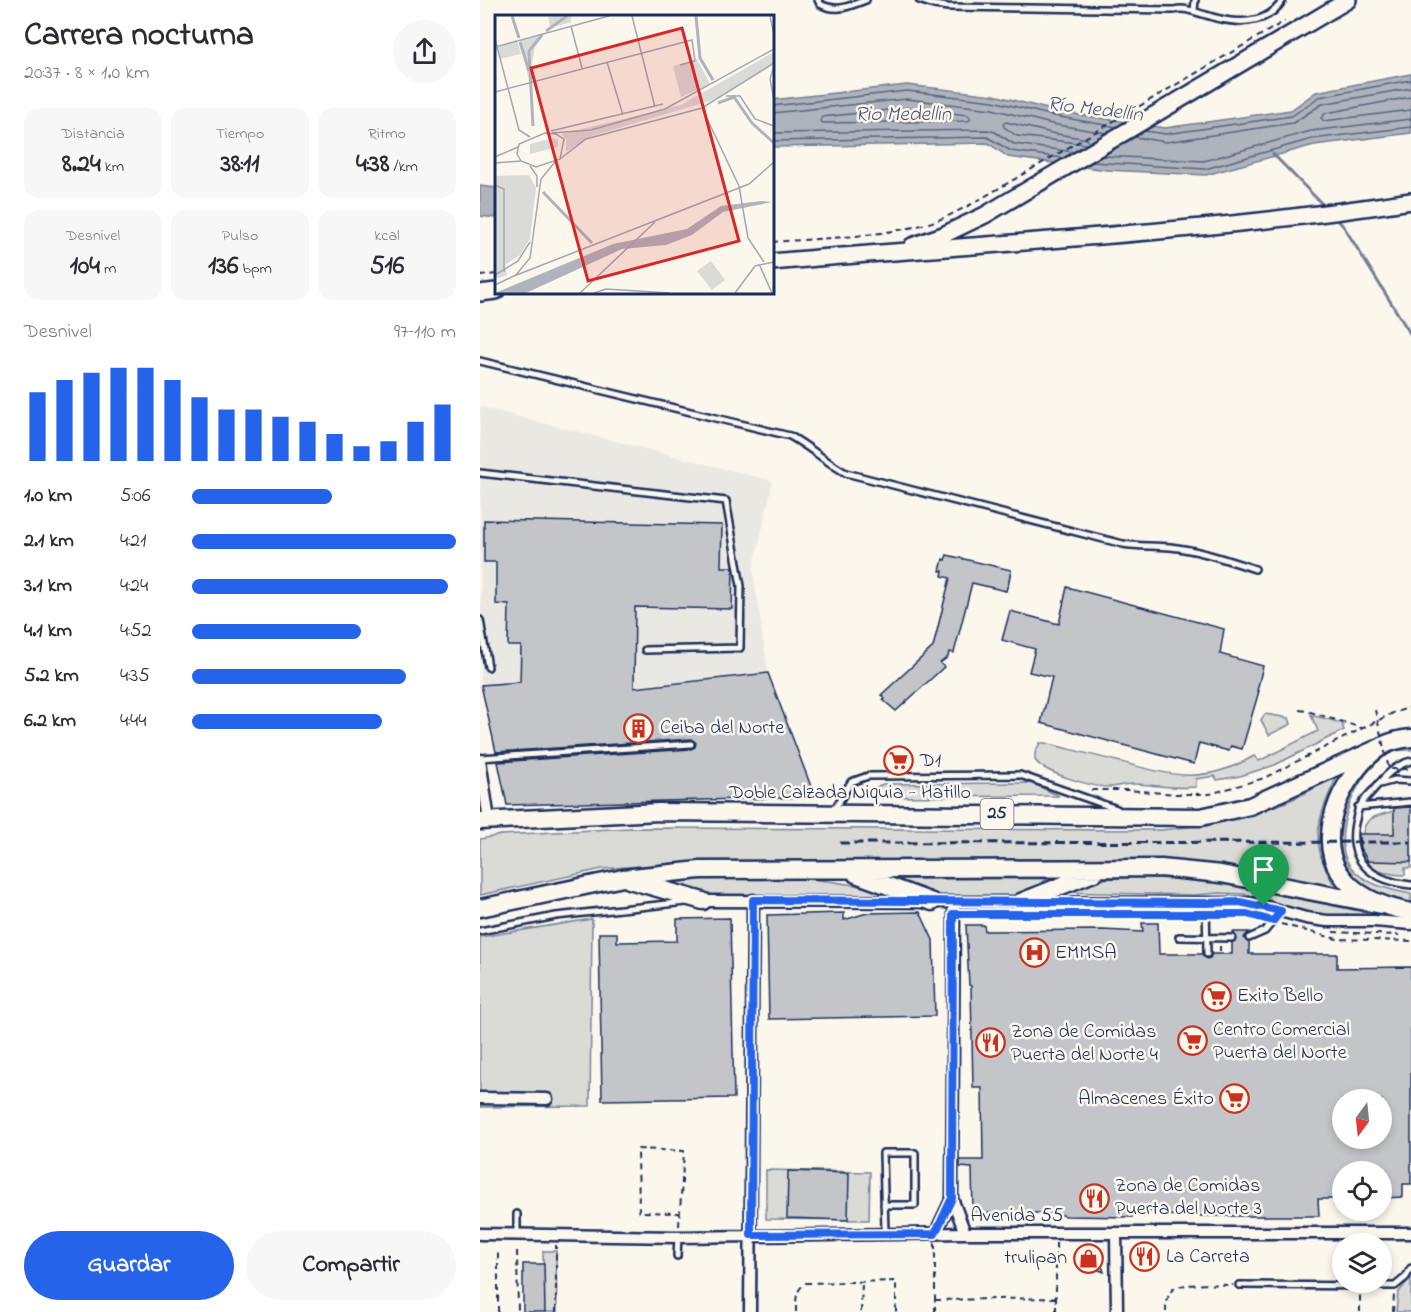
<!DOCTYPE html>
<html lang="es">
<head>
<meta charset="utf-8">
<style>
  body { margin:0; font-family:"Indie Flower",sans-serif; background:#f7f7f7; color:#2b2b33; height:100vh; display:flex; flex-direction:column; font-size:22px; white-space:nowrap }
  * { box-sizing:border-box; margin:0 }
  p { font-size:20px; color:#7c7c81 }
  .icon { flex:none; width:33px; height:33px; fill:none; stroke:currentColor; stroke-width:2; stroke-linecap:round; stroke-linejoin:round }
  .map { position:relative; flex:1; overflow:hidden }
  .side { display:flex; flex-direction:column; background:#fff; width:480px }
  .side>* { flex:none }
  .needle { width:39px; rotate:195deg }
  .fabs { position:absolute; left:852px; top:1089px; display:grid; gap:12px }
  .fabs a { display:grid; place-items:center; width:60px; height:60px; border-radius:50%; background:#fff; box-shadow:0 3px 9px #0003; font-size:30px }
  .pin { position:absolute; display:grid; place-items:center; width:51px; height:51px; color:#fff; margin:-62px -26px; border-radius:50% 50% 50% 0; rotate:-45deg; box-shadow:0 0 6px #0007 }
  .pin .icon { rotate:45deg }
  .round { display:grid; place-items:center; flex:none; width:63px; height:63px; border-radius:32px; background:#f7f7f7 }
  .overview { display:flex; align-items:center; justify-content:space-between; height:102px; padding:0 24px }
  h1 { font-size:33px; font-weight:700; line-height:45px }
  .figures { display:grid; grid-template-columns:repeat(3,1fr); gap:9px; height:102px; padding:6px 24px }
  .figures div { display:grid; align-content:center; border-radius:15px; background:#f7f7f7; text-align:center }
  .figures b { font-size:26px; font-weight:700 }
  .figures small { font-size:16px; font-weight:400 }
  .figures p { font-size:16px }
  .chart { height:168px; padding:12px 24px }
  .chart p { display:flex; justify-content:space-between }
  .chart svg { width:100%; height:108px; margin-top:6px; stroke:#2563eb; stroke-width:6 }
  .action { display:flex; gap:12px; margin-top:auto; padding:12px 24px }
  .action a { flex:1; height:69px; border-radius:36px; background:#2563eb; color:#fff; font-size:24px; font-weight:700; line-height:69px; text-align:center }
  .action a+a { background:#f7f7f7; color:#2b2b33 }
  ul { padding:0 24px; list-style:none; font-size:20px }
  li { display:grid; grid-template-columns:96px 72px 1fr; align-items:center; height:45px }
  li i { height:15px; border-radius:8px; background:#2563eb }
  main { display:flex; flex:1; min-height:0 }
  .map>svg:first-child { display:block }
</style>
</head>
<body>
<main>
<section class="side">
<div class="overview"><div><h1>Carrera nocturna</h1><p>20:37 · 8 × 1.0 km</p></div><a class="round"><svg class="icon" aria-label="share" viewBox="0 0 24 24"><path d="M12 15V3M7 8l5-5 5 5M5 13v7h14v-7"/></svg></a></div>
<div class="figures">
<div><p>Distancia</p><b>8.24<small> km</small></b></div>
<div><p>Tiempo</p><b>38:11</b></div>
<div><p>Ritmo</p><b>4:38<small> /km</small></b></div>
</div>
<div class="figures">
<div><p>Desnivel</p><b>104<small> m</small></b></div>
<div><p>Pulso</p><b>136<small> bpm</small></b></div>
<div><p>kcal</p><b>516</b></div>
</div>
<div class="chart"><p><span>Desnivel</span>97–110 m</p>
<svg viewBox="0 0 160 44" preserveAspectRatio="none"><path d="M5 44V16M15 44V11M25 44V8M35 44V6M45 44V6M55 44V11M65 44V18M75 44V23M85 44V23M95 44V26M105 44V28M115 44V33M125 44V38M135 44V36M145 44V28M155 44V21"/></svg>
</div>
<ul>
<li><b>1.0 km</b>5:06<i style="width:53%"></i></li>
<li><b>2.1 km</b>4:21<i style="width:100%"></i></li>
<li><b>3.1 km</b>4:24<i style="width:97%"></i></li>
<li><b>4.1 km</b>4:52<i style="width:64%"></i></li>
<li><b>5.2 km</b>4:35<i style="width:81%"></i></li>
<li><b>6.2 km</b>4:44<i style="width:72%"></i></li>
</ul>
<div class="action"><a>Guardar</a><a>Compartir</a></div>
</section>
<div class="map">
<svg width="931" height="1312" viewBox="0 0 931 1312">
  <rect width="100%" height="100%" fill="#fbf7ec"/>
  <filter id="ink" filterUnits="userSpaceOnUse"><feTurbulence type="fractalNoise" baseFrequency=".0167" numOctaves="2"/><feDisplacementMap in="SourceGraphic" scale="12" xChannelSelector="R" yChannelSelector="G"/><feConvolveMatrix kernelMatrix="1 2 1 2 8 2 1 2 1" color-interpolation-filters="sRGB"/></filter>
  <g filter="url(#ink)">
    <path fill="#eae8e2" d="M0,407L293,481L273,570L288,673L159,687L153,693L31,683L1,685Z"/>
    <path fill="#dadad7" stroke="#7a849a" stroke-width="1.5" d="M785,714L809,718L811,724L789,735L781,720Z
      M831,715L862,723L864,730L795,765L760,776L737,780L735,776L716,779V787C695,789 676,785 655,784C646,783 637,787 628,787C613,787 563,773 555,760V753L560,743H565C590,749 615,756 641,762C693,776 724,785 774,756L779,761L838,731Z
      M931,745V750C923,750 916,750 909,754C878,769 848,836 870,866C883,884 910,890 931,894V903C867,895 845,851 871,794C876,782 889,761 900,753C907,748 922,747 931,745Z
      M858,774C837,819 827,845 857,889L776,871L711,862L606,859L222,861L122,869L0,895V839L21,835L150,828L681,830C727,826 770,818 813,799C829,792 843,783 858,774Z
      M552,783L579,796L376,797L403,784Z
      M914,811V818L931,819V868H925V875C897,874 883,869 883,839C883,832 883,827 888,821C894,815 906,813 914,811Z
      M656,877L729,881L909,917H834L790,900L764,894L738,893L715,895L575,892L604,880Z
      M213,878C280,878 348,873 412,895H233L175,882Z
      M569,878L542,895L449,896L410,879Z
      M112,919L110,1106L0,1107V937Z
      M286,1170L390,1172L389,1220L286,1219Z
      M63,1251H76L77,1312H64Z
      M931,1277V1312H916L918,1293Z"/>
    <path fill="#afb3bb" stroke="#747e96" stroke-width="1.5" d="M931,74V133L834,145L726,175L627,170L528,157L508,143L293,147L292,100L427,85L514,95L575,111L685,128L811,110L836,92Z
      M0,186L16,188V218L0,216Z"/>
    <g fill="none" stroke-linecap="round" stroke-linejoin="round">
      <path stroke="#566483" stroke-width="1.5" d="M931,97L846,113L841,118L844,121L931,110
        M292,106L427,91L513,101L574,116L637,127
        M427,108L488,115L491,119L488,121L343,123L340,121L342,117Z
        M292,113L427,99L512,109L572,124L626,133
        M664,131L686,134L812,116L839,97L931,80
        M292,133L508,130L515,132L534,144L594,152
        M654,137L686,142L813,123L842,104L931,88
        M292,141L507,137L531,151L583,158
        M606,144L537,136L524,127L523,124L526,122L571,133L607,139L609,143
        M623,156L724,161L831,131L931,119
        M612,162L725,169L832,139L931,127"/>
      <path stroke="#747e96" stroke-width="3" d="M793,154L845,207
        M854,216L864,227L931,335"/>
    </g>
    <path fill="#c3c5c9" stroke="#1b2f5e" stroke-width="1.5" fill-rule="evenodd" d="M4,520L242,525L241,567H253L252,609L155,607L154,688L288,673L335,797L27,805L18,762L211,749L215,747L216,743L211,739L16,752L1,685L40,682L41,646H28L29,605L16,604V562H4Z
      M467,555L531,570L528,587H527L526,591L492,583L474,653L469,652L468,657L460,663L464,667L416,711L403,700L405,699L401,695L453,647L470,578L462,576L463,571H460L463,559L465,560Z
      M587,587L744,629L740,654L783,666L777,691H779L762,749L751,746L749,751L719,743L714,764L561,723L572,677L549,672L555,649L522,640L530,611L579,624Z
      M931,807V862L888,861L880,848L879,834H914V808Z
      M440,912L453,940L455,1016L289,1019L287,915L364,913V920L387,913Z
      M250,918L254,1098L122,1100L119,933H137V942L197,941V919Z
      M662,923H678L679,954H722L727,959L730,958L732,954H752V943L757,938L753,932H769L764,938L769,943V954H857V968L931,967V1184H923V1197L902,1198V1172H862V1199H838L839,1216H704L686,1215L685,1211L655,1212L652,1217L586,1216L574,1213H493L492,1168L480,1167V1160H503L502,1088H493L491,986L489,985L486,925H504L505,931L622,930L663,932ZM862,1100H902V1138H862Z
      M308,1171L369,1173L368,1220L307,1218Z
      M597,1253L618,1255L624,1272L598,1262Z
      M43,1264H64L65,1312H43Z"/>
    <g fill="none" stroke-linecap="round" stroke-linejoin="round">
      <defs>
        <path id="service" d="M338,0L340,4C357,13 369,6 386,0
          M439,0L454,5L468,7L694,10C706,7 714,12 726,15C753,24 786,27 803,0
          M714,11L715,0
          M0,361L310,436C330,447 346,462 366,473L643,544C659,547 674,545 690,547C719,550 747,560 775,569
          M0,473L246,501L261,586L260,648L165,650
          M0,620L8,667
          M0,758L211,744
          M931,761C915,765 905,776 895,788C890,794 884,799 880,806C877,810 877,818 875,823C867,864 895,881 931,885
          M900,784L915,780L931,781
          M878,807L931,802
          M354,810L371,782L388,776L540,775L637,809
          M726,903L727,954
          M0,931L76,916L206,902
          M699,937L752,938
          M769,938L785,931L801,911
          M404,1205H435V1153H403L405,1233
          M37,1214V1235
          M197,1256L198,1237
          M759,1285L915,1286L926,1277L931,1268"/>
        <path id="minor" d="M0,760L9,820
          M223,901L726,903H771L826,918L847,921H894L931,924
          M474,902L472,1198L485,1233
          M0,1098L67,1099
          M0,1234L198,1237L485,1233H931
          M455,1234L472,1198
          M636,1234L637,1312
          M270,1312L273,900"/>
        <path id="secondary" d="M432,246L463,235L505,215L868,0
          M292,262C506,243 719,234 931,201
          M0,293L16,291"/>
        <path id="trunk" d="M931,738C922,739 912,741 904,745C867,766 832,834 860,873C876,897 903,907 931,912
          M0,821L179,812L721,817L770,806L905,745
          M376,874L452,902
          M149,880L223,901
          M541,902L616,872
          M0,908L143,878L220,870L681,868L741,874L907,906"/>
      </defs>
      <use href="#service" stroke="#1b2f5e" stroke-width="10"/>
      <use href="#minor" stroke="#1b2f5e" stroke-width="15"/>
      <use href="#secondary" stroke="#1b2f5e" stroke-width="20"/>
      <use href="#trunk" stroke="#1b2f5e" stroke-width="21"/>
      <path stroke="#1b2f5e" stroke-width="2" stroke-dasharray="6 4.5" stroke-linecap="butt" d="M292,242C345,238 409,237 458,220C470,216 481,209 492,204L805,21
        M0,276L16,274
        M819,710L827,711L882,728
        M611,790H647L695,794H730L784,778L913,713L931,707
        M607,914L716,915
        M801,924L857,939L931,941
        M853,932L919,935
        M740,946V954
        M199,1226L204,1151L158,1149L159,1212L200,1213
        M37,1251L38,1312
        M455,1300L576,1298
        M18,1312V1251
        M76,1312V1245
        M316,1312C316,1300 315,1290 326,1283L416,1281V1312
        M381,1312L382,1282
        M455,1312V1243
        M576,1312V1243
        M686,1312C686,1304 687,1295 693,1289C702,1282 740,1285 753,1285
        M880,1312V1294
        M913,1312L914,1294"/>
      <use href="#service" stroke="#fbf7ec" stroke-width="5"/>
      <use href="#minor" stroke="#fbf7ec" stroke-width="10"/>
      <use href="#secondary" stroke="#fbf7ec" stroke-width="15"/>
      <use href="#trunk" stroke="#fbf7ec" stroke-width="16"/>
      <path stroke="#1b2f5e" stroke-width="3" stroke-dasharray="9 4.5" stroke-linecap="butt" d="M360,843L931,842"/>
      <path stroke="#1b2f5e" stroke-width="2" stroke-dasharray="6 4.5" stroke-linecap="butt" d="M895,710L909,769H931"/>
    </g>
  </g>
  <g fill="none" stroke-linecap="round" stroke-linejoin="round" filter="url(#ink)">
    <defs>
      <path id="route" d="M273,900L726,903L760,902L801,911L793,921L767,914H473L472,1198L455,1234L271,1235Z"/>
    </defs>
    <use href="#route" stroke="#fff" stroke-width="12"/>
    <use href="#route" stroke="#2563eb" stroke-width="8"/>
  </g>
  <defs>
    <symbol id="building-ring" viewBox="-11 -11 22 22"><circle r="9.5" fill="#fbf7ec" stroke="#c8321e" stroke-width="1.5"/><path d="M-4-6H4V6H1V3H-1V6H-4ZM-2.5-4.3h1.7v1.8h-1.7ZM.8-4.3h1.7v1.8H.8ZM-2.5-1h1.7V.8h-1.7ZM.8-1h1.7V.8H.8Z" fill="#c8321e"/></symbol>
    <symbol id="supermarket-ring" viewBox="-11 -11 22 22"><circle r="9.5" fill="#fbf7ec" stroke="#c8321e" stroke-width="1.5"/><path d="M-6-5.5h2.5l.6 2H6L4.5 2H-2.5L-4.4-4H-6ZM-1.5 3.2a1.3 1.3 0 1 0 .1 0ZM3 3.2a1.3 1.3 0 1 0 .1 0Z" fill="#c8321e"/></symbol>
    <symbol id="hospital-ring" viewBox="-11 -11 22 22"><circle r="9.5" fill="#fbf7ec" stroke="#c8321e" stroke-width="1.5"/><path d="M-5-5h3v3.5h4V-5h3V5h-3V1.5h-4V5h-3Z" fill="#c8321e"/></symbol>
    <symbol id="restaurant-ring" viewBox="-11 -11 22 22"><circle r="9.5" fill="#fbf7ec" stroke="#c8321e" stroke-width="1.5"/><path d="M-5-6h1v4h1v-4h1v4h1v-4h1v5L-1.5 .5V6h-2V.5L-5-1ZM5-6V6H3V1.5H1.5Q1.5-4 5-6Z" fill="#c8321e"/></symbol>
    <symbol id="shop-ring" viewBox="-11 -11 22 22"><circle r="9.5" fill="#fbf7ec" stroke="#c8321e" stroke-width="1.5"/><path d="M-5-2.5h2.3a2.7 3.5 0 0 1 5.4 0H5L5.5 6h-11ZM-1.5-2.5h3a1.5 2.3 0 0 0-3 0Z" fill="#c8321e"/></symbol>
  </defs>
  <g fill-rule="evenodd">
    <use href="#building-ring" x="142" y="712" width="33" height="33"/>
    <use href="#supermarket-ring" x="402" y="744" width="33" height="33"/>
    <use href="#hospital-ring" x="538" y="936" width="33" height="33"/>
    <use href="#supermarket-ring" x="720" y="980" width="33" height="33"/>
    <use href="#supermarket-ring" x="696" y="1024" width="33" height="33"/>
    <use href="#restaurant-ring" x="494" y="1026" width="33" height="33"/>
    <use href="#supermarket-ring" x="738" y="1082" width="33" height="33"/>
    <use href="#restaurant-ring" x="598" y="1182" width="33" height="33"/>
    <use href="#restaurant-ring" x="648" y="1240" width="33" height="33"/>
    <use href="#shop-ring" x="592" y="1242" width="33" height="33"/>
  </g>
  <g text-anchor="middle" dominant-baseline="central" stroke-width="5" stroke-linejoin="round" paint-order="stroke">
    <rect fill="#fbf7ec" stroke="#5e6b89" stroke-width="1.5" x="500.5" y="799" width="33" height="30" rx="4.5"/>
    <g font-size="18" font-weight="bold" fill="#1b2f5e">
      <text x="517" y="814">25</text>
    </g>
    <g font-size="20" fill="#1b2f5e" stroke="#fbf7ec" text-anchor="start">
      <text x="180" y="728">Ceiba del Norte</text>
      <text x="440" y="761">D1</text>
      <text x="575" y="953">EMMSA</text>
      <text x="757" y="996">Exito Bello</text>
      <text x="733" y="1030">Centro Comercial<tspan x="733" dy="23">Puerta del Norte</tspan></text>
      <text x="531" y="1032">Zona de Comidas<tspan x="531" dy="23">Puerta del Norte 4</tspan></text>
      <text x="734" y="1099" text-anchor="end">Almacenes Éxito</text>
      <text x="635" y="1186">Zona de Comidas<tspan x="635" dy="23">Puerta del Norte 3</tspan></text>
      <text x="686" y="1257">La Carreta</text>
      <text x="587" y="1258" text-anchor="end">trulipan</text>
    </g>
    <g font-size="20" fill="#1b2f5e" stroke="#fbf7ec">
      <text x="370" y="793">Doble Calzada Niquia - Hatillo</text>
      <text x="537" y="1216">Avenida 55</text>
    </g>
    <g font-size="21" font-style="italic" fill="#47577a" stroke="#fbf7ec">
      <text transform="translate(615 110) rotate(7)">Río Medellín</text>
      <text x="423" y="115">Rio Medellin</text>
    </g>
  </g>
  <g transform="translate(15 15)">
    <rect width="279" height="279" fill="#fbf7ec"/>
    <path d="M53,1H76V7L55,13ZM50,18L40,32L34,66L25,25ZM22,25L26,39L5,44L2,31ZM279,37V47L218,85L97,121L71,137V124L66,119L186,90ZM202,44L215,69L186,82L178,51ZM58,123L63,125V132L35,139V129ZM34,160L41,173L35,224L25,240L10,250L12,260L0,264V161ZM216,246L230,265L217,275L202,256Z" fill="#dadad7"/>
    <path d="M266,186L277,187L228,197L197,220L171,230L127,234L31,278H0L118,229L192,214L226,191Z" fill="#afb3bb"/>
    <path fill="none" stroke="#afb3bb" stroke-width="3" d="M17,1L24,23M201,1L205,43L218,65M51,16L72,1M25,27L34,56M223,88L239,82L257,108L279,128M38,111L34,36L47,20M48,177L97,228"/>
    <path fill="none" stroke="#a1a7b3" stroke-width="1.5" d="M137,1L160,92M275,1L279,20M76,11L87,53M0,24L24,115L35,122M0,32L114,1M112,47L128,100M279,51L275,64L279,85M0,77L197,25L200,46L185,50M231,81H245L260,104L279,111M207,93L244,171L253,223L269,247M56,116L168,89M50,118L61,119L69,124L65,144L41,152L26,146L22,139L24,129ZM57,118L96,115L170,94L279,34M0,142L23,132M65,144L91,124L207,93L279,48M0,148L26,146M35,151L42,161V172M0,170L9,174V257M264,249L277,278M0,260L23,246L35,227M19,261L254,169L279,147M0,270L21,260L35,243L46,164L60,147M85,278L160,207M99,278L111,274L175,278M240,278L260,251L279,247"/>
    <path fill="#d62828" fill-opacity="0.15" stroke="#d62828" stroke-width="3" d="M187,13L244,226L93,266L36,53Z"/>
    <rect width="279" height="279" fill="none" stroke="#1b2f5e" stroke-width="3"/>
  </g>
</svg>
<div class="fabs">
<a><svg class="needle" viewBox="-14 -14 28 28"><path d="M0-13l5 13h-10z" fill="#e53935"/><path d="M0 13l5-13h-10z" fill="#7c7c81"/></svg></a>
<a><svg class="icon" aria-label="locate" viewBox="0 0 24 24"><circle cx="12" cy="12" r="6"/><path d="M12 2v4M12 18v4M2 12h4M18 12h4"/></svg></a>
<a><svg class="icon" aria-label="layers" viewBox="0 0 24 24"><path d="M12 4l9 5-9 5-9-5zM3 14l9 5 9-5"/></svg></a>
</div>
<div class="pin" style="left:784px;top:906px;background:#1e9e55"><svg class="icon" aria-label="arrive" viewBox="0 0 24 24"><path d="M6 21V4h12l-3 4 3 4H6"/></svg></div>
</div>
</main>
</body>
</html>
